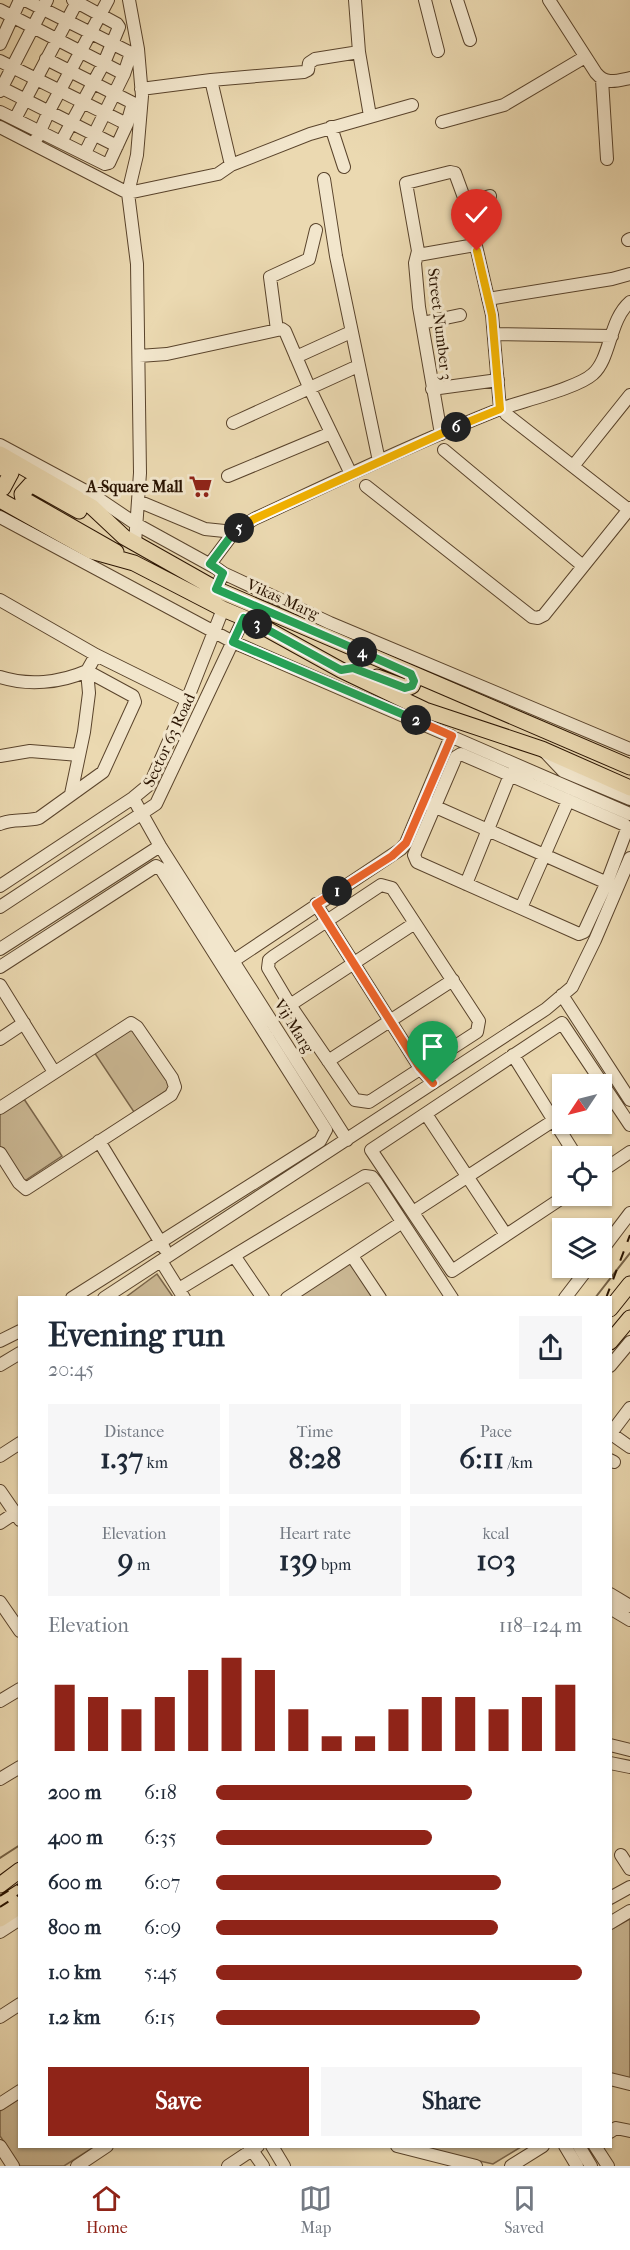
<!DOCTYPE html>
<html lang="en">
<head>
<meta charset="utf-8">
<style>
  body { margin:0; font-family:"IM FELL French Canon",serif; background:#f6f6f7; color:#1f2937; height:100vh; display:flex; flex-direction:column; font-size:22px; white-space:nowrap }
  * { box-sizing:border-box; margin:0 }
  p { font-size:20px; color:#747a83 }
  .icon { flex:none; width:33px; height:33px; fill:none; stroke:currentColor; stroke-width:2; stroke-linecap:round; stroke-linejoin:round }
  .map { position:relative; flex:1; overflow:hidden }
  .side { position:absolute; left:18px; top:1296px; width:594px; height:852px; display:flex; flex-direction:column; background:#fff; border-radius:0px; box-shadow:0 2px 4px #0004 }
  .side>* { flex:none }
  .needle { width:39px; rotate:235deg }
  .controls { position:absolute; left:552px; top:1074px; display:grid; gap:12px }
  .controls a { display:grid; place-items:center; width:60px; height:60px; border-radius:0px; background:#fff; box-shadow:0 2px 4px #0004; font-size:30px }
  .pin { position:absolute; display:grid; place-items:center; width:51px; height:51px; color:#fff; margin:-62px -26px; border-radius:50% 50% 50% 0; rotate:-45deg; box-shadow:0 0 6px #0007 }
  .pin .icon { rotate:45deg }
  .km { position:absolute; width:30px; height:30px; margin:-15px; border-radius:50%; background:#222; color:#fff; font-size:16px; line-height:30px; text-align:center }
  .round { display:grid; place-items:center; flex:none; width:63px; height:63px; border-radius:0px; background:#f6f6f7 }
  .headline { display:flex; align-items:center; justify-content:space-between; height:102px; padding:0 30px }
  h1 { font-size:33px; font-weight:800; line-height:45px }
  .metrics { display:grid; grid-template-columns:repeat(3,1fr); gap:9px; height:102px; padding:6px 30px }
  .metrics div { display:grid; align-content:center; border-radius:0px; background:#f6f6f7; text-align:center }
  .metrics b { font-size:30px; font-weight:800 }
  .metrics small { font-size:16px; font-weight:400 }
  .metrics p { font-size:16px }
  .chart { height:168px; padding:12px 30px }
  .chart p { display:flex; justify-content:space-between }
  .chart svg { width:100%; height:108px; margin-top:6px; stroke:#8f2418; stroke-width:6 }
  .primary-button { display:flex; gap:12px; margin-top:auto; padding:12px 30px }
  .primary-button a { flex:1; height:69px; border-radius:0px; background:#8f2418; color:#fff; font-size:24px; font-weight:800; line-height:69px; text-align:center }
  .primary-button a+a { background:#f6f6f7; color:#1f2937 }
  ul { padding:0 30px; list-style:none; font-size:20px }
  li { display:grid; grid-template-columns:96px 72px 1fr; align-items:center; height:45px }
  li i { height:15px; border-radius:8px; background:#8f2418 }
  .tabs { display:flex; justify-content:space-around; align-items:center; height:84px; border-top:2px solid #e0e1e3; background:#fff; font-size:16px; color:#747a83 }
  .tabs a { display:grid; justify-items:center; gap:3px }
  .tabs .active { color:#8f2418 }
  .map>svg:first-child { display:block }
</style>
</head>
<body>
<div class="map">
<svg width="630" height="2166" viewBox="0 0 630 2166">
  <rect width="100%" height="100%" fill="#ebd9b1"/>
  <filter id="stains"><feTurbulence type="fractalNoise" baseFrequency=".00333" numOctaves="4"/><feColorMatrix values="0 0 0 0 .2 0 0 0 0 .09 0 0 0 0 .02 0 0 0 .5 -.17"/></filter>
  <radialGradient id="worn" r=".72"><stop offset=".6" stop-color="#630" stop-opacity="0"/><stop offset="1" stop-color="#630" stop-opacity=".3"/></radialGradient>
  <path fill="#cab793" stroke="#7a654a" stroke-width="1.5" d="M133,1026L173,1086L134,1112L94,1052Z
    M22,1096L62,1156L23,1182L0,1147V1111Z
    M351,1262L373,1298H295Z
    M157,1274L173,1297H126Z
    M630,1919V2081L611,2076L610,1930Z
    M19,2099L20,2146L94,2147L64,2166H20L0,2136V2111Z
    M416,2147H521L493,2164Z"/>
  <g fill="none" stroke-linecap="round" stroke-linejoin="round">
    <path stroke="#766246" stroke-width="2" d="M595,1298L630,1253
      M0,1858L20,1845"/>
    <defs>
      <path id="minor" d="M25,0L131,53L124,74L85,153
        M129,0L138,49L142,96L137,155L128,193L137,264L140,473L135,543
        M355,0L359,52L370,116
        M425,0L438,51
        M457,0L470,40
        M549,0L596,73C606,85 616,81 630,78
        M0,10L124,74
        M0,44L20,0
        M0,61L127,124
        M211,80L231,165
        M602,80L607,159
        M0,87L117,146
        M141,89L211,80L304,72L308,70L309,63L315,59L359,52
        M0,91L47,0
        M0,112L105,164L109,163L127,124L133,103L46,59
        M15,119L78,0
        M442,122L504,105L585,57
        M0,127L128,193L218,174L231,165L310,134L412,105
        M331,127L344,167
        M37,138L49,111L108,0
        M61,142L104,63L119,27L117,24L73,0
        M324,179L336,256L379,461
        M466,203L490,196
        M628,240L630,239
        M418,255L475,245
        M488,299L612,279L630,274
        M422,323L460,315
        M277,330L270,277L309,259L316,230
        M494,334L612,336
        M139,356L167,354L282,329L285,331L309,387L351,474
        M296,357L351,332
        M432,389L498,380
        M506,414L629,510
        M233,423L358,366
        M441,434L419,307L415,263L418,251L406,183L450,172L455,173L466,203L492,315L500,409
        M0,445L93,495L136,524L216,568L223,573L216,589
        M444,450L583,566
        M574,465L630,395
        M228,476L331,433
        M366,486L532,617L538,618L544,615L630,508
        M138,501L205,529L234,532L254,519C336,481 417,442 500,409C522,401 578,388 593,374C611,358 609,320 630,302
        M0,517L233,642L630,814
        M210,564L234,532
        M223,573L330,623L630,749
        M0,600L96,655L187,700
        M0,677C28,686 60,683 87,671
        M546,753L563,771L630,799
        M461,754L625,825L627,829L607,882L584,932L579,934L417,862L414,855L456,757Z
        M0,756L30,751L79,755
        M71,794L84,732L89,693L87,671L96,655
        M133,798L160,846L347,1140
        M429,804L614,886
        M0,824C13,818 25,822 39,818L103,772L135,702L133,696L87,671
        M466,884L510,775
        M381,885L392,888L479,1021L477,1032L369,1102L355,1100L290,1005L268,968L269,960L274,956Z
        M0,886L133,798L150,784L187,700L223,609
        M316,904L420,1068L433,1083
        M0,907L156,804L244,618
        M521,908L568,801
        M0,949L160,846
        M233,961L401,849L406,843L451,736
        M0,967L156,866L161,869L326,1130L320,1141L72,1298
        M0,985L54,1072
        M562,995L630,1100
        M290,1005L415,923
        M0,1039L24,1023
        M513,1055L576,1156
        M328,1061L453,980
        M0,1108L131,1023L137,1027L172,1078L175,1087L171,1095L26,1189L19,1183L0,1153
        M426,1114L506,1235
        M99,1141L164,1248
        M602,1171L630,1152
        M565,1196L452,1271L371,1150L562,1023L630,1125
        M413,1212L562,1115
        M602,1250L630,1213
        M352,1256L380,1298
        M235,1257L263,1298
        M161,1261L184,1298
        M179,1289L365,1176L372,1177L376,1182L452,1298
        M104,1298L546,1009L572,987L595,940L630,858
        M287,1298L401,1223
        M565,1298L588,1268
        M0,1341L20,1331
        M0,1365L20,1353
        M610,1366L630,1342
        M610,1433L630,1447
        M611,1433L630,1408
        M0,1456L20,1443
        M610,1460L614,1462
        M0,1491L20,1520
        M0,1523L15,1513
        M610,1594L630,1606
        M0,1602L20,1631
        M610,1608L630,1620
        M0,1701L20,1689
        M610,1745L630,1750
        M610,1763L630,1767
        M0,1779L20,1767
        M621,1855L630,1869
        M610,1898L630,1887
        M610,1923L630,1911
        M0,1932L20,1919
        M0,2017L20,2004
        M610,2079L630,2084
        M0,2104L20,2091
        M610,2132L616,2128L630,2131
        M0,2146L13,2166
        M249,2146L263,2166
        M272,2146L284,2166
        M397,2146L476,2166
        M565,2146L577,2166
        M579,2146L591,2166
        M595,2146L608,2166
        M77,2166L107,2146
        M228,2166L258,2146
        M511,2166L543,2146"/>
      <path id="major" d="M0,454L92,507L124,537L216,589L630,767
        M0,466L11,473L3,488L0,486
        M0,500L91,551L134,563L223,609L254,622L341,670L425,710L542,749L630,788
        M79,511L31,484L22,494L23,499L116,552
        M377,677L407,688L412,686L414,681L411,674
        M610,1309L630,1284
        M610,1342L630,1318
        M0,1885L20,1870
        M0,1905L20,1892
        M0,1919L20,1906"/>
    </defs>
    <use href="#minor" stroke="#5a442c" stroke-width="14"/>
    <use href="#major" stroke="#291300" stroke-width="17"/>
    <use href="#minor" stroke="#f2e6cc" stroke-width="12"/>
    <use href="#major" stroke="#ebd9b1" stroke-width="15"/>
    <path stroke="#291300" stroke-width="2" stroke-dasharray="10 10" stroke-linecap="butt" d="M606,1298L630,1235
      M0,1896L20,1883
      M0,1907L20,1894"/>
  </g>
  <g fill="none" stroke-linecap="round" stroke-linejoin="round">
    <defs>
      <path id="split-1" d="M337,891L316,904L420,1068L433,1083"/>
      <path id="split-2" d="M337,891L392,856L406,843L452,736L416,720"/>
      <path id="split-3" d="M257,624L244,618L233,642L416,720"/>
      <path id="split-4" d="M257,624L341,670L353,668L405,688L412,686L414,681L411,674L362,652"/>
      <path id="split-5" d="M239,528L234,532L210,564L223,573L216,589L362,652"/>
      <path id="split-6" d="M239,528L254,519L456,427"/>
      <path id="split-7" d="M456,427L500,409L492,315L477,251"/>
    </defs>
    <use href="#split-1" stroke="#fff" stroke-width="12"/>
    <use href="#split-2" stroke="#fff" stroke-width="12"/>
    <use href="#split-3" stroke="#fff" stroke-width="12"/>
    <use href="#split-4" stroke="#fff" stroke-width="12"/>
    <use href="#split-5" stroke="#fff" stroke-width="12"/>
    <use href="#split-6" stroke="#fff" stroke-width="12"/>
    <use href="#split-7" stroke="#fff" stroke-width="12"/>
    <use href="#split-1" stroke="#f0652b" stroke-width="8"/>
    <use href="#split-2" stroke="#f0652b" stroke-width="8"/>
    <use href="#split-3" stroke="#22a559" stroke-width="8"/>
    <use href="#split-4" stroke="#22a559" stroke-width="8"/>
    <use href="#split-5" stroke="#22a559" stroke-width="8"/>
    <use href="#split-6" stroke="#f5b400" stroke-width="8"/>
    <use href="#split-7" stroke="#f5b400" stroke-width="8"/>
  </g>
  <defs>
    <symbol id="supermarket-bare" viewBox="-9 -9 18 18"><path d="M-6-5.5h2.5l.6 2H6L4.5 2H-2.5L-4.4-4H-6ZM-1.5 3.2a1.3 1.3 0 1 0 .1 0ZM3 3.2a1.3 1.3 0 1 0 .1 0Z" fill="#8f2418" stroke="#f2e6cc" stroke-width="2.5" paint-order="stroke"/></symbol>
  </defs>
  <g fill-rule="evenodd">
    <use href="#supermarket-bare" x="184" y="470" width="33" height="33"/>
  </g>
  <g text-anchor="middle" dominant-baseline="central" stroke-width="6" stroke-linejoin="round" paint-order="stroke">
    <g font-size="16" fill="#291300" stroke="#f2e6cc">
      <text transform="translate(440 324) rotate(83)">Street Number 3</text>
      <text transform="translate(283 599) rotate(24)">Vikas Marg</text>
      <text transform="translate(169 740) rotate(-65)">Sector 63 Road</text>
      <text transform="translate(294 1026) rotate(58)">Vij Marg</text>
    </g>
    <g font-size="16" font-weight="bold" fill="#291300" stroke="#f2e6cc" text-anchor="end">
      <text x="183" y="486">A-Square Mall</text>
    </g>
  </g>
  <rect width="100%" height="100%" filter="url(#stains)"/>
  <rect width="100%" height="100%" fill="url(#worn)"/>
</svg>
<div class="controls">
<a><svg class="needle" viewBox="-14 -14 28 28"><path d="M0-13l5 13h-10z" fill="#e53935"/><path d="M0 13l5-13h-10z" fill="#747a83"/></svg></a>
<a><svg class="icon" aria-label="locate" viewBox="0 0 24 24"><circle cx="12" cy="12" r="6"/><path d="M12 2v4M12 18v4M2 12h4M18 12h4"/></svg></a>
<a><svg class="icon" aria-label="layers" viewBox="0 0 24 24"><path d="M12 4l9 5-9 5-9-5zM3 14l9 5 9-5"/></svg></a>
</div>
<div class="pin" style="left:433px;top:1083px;background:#1e9e55"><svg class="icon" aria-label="arrive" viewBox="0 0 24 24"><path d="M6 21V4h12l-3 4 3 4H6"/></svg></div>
<div class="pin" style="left:477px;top:251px;background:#d93025"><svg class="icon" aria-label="check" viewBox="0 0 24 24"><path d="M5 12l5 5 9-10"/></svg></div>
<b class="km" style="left:337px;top:891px">1</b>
<b class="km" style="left:416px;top:720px">2</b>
<b class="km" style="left:257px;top:624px">3</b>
<b class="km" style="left:362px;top:652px">4</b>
<b class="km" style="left:239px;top:528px">5</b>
<b class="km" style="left:456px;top:427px">6</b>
<section class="side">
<div class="headline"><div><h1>Evening run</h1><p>20:45</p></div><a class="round"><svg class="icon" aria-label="share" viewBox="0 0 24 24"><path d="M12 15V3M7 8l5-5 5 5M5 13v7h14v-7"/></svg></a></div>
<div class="metrics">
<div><p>Distance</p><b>1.37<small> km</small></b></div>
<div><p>Time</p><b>8:28</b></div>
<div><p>Pace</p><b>6:11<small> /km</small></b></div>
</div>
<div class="metrics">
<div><p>Elevation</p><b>9<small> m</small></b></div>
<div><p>Heart rate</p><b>139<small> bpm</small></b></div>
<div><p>kcal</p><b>103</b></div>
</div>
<div class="chart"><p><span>Elevation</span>118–124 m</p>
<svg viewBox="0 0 160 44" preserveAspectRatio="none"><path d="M5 44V17M15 44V22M25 44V27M35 44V22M45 44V11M55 44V6M65 44V11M75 44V27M85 44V38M95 44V38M105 44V27M115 44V22M125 44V22M135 44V27M145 44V22M155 44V17"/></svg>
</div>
<ul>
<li><b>200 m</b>6:18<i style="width:70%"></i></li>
<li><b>400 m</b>6:35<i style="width:59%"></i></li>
<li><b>600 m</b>6:07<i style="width:78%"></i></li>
<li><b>800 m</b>6:09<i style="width:77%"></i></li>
<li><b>1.0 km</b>5:45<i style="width:100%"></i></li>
<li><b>1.2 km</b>6:15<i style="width:72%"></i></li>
</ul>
<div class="primary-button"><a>Save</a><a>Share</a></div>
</section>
</div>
<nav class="tabs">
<a class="active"><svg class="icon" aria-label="home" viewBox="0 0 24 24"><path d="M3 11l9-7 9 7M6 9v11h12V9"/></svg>Home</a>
<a><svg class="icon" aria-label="map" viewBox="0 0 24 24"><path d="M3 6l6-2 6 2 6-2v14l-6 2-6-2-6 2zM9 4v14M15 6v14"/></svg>Map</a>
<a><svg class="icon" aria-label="saved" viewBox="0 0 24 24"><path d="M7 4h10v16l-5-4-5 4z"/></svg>Saved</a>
</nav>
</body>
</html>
